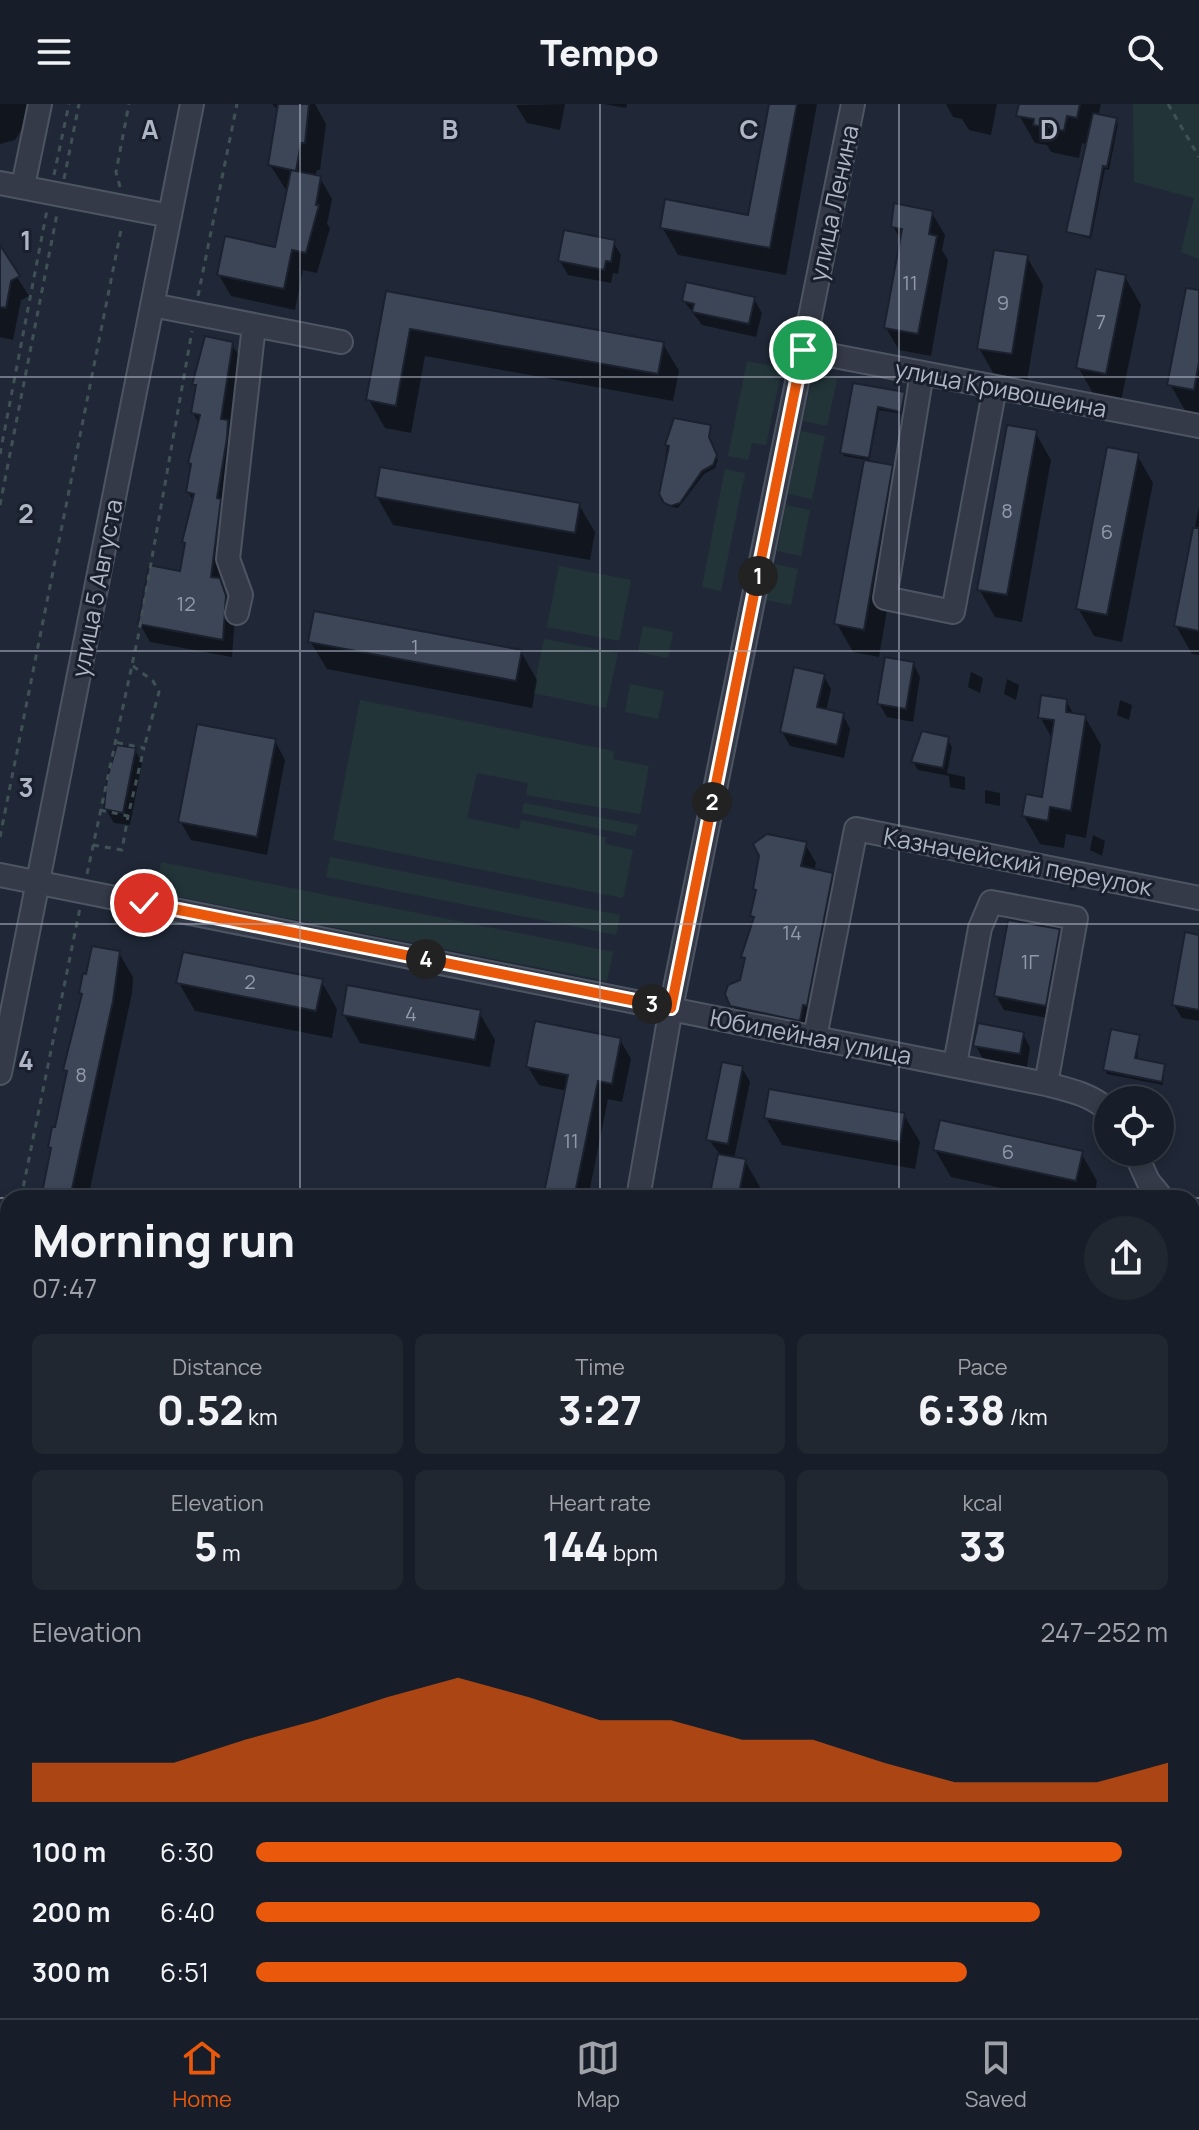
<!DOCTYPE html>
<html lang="en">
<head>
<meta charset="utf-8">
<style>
  body { margin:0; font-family:Manrope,sans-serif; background:#212731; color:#f1f3f6; height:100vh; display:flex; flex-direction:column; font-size:30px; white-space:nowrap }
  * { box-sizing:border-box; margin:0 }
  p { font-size:26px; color:#9fa2a8 }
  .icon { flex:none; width:44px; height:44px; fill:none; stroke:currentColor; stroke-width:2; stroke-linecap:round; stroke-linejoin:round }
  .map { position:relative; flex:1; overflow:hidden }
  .details { position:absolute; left:0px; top:1086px; width:1200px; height:828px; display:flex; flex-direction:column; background:#181e29; border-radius:24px 24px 0 0; box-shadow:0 4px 12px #0003,0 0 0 2px #363c46 }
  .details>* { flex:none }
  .tools { position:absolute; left:1094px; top:982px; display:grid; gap:16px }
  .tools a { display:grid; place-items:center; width:80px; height:80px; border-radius:50%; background:#181e29; box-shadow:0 4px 12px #0003,0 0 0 2px #363c46; font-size:40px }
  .pin { position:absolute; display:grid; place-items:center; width:68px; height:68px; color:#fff; margin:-34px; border:4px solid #fff; border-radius:50%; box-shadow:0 2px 8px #0007 }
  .km { position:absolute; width:40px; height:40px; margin:-20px; border-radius:50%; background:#222; color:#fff; font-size:22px; line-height:40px; text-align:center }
  .round { display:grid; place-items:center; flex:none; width:84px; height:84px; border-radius:42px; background:#212731 }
  .summary { display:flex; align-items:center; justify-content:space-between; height:136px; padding:0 32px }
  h1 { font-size:44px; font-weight:800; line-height:60px }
  .stats { display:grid; grid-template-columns:repeat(3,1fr); gap:12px; height:136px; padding:8px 32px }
  .stats div { display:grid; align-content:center; border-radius:12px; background:#212731; text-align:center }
  .stats b { font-size:40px; font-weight:800 }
  .stats small { font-size:22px; font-weight:400 }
  .stats p { font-size:22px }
  .chart { height:224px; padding:16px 32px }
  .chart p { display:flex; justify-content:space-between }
  .chart svg { width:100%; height:144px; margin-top:8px; fill:#ea580c; opacity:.7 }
  ul { padding:0 32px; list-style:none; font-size:26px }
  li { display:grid; grid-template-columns:128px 96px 1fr; align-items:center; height:60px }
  li i { height:20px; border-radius:10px; background:#ea580c }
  header { display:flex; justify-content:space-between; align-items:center; height:104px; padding:0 32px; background:#181e29; font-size:36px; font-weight:800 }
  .dock { display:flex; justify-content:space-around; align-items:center; height:112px; border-top:2px solid #363c46; background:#181e29; font-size:22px; color:#9fa2a8 }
  .dock a { display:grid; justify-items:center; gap:4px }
  .dock .current { color:#ea580c }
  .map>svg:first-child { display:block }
</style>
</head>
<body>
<header><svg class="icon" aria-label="menu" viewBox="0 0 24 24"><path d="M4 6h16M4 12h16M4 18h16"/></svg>Tempo<svg class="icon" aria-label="search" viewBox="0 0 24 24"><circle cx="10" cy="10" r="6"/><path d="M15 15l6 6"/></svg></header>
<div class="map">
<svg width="1199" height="1914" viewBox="0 0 1199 1914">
  <rect width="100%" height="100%" fill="#202837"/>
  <path fill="#223438" d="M1133,0H1199V155L1181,148L1194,94L1134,78Z
    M747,257L782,264L766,341L752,339L748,356L728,352Z
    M813,270L837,275L827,322L803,317Z
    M801,327L825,332L812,395L788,390Z
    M725,365L745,369L721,487L702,483Z
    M786,401L810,406L801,452L777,447Z
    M774,460L798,465L791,501L766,496Z
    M559,462L631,476L619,537L547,523Z
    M643,522L673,528L668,554L638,548Z
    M544,535L618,549L606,604L533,589Z
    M630,580L664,587L658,615L625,608Z
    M360,596L614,647L613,655L649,662L640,710L526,691L528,679L477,669L467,714L519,725L521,716L606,733L605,740L633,746L623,794L333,736Z
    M524,699L638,721L635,732L522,709Z
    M330,753L620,811L616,831L326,773Z
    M161,758L613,848L607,877L155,788Z"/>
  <path fill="#0007" d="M0,0H27L22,25L15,36L0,40Z
    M272,0H315L326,20L320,66H317L315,73L320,74L332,95L327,120L330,124L317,169L303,166L295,206L231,192L219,171L277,145L288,89L270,61L279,7Z
    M565,0L560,26L527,19L516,1Z
    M604,0H627L626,4Z
    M771,0H817L786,171L678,151L662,123L750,113Z
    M946,0H997L991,31L969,26L962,15L953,13Z
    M1021,0H1101L1098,12L1118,20L1109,66L1105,65L1091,135L1068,128L1089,41L1082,39L1079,54L1051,48L1047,41L1035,39L1019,11Z
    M932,109L945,131L942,146L948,156L931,252L899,246L886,224L902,138L893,122Z
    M613,138L621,151L618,170L613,169L611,179L568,171L560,157Z
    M0,146L29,192L21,196L13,236L0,233Z
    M1027,153L1043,181L1027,277L995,272L979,244Z
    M1125,173L1141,201L1121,297L1094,291L1078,263Z
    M388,189L663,240L679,267L673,297L425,252L411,329L385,324L369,296Z
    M1199,189V311L1186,308L1170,280Z
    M754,195L762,209L756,233L702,221L684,197Z
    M231,239L242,257L221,480L235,511L232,553L150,538L140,520L182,469L194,398L188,388L190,359L200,321L193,309L197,285L195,280Z
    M854,281L903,290L905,294L903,310L879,306L869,359L891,363L907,390L879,553L853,548L837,520L866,356L844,352L842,348Z
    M710,323V338L718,356L715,364L704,370L678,404L668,402L661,390L667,341Z
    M1035,328L1051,356L1022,518L995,513L979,485Z
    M1137,351L1153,379L1122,538L1094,532L1078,504Z
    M377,393L579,401L595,428L590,456L393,421Z
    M1199,402V551L1192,550L1176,522Z
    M310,537L521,548L537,576L532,604L327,565Z
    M913,559L920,573L913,618L887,613L879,600Z
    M971,568L983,574L980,589L968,583Z
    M823,571L831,585L826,607L843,611L850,625L844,654L790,642L782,628Z
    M1007,575L1019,581L1016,596L1004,590Z
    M1120,596L1132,601L1129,616L1117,611Z
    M1066,597L1074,611L1085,613L1101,641L1086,734L1066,730L1064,744L1040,740L1024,712L1044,695L1053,636L1040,613Z
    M947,634L952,643L947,669L965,673V686L950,683L949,672L918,666L913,658Z
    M275,637L285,656L267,751L191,736L180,717Z
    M135,646L142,659L130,721L114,719L106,705Z
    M985,686L1000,689V702L985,699Z
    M1093,731L1105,737L1102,752L1090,746Z
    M805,740L816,759L814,767L832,771L842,790L810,934L743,920L727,890L742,878L746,857L743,853L755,816V785Z
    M1058,827L1066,841L1053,915L1004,906L996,892Z
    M1199,833V917L1182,914L1174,901Z
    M119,849L133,873L132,889L88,1094H43L52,1047L50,1043L68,971L66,966Z
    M321,877L337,905L332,934L195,907L179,879Z
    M479,908L495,936L490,963L360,939L344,911Z
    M1022,929L1030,943L1027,963L983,955L976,942Z
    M1139,933L1137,957L1164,962L1163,981L1107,970L1105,966Z
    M620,936L631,955L622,998L608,995L588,1094H545L567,987L539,981L528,963Z
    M742,964L750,978L734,1055L745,1057L761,1085L759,1094H711L720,1050L708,1035Z
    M904,1011L920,1038L915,1065L782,1041L766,1014Z
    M935,1046L1081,1049L1097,1077L1094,1094H1046L951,1073Z
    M1192,1163L1199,1164V1204L1192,1203Z
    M1192,1270L1196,1276L1192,1295Z
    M1199,1438V1542L1192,1540V1472Z
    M0,1439L8,1440V1497L0,1496Z
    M0,1542L8,1543V1595L0,1593Z
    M1192,1593L1199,1595V1653L1192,1689Z
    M0,1643L8,1645V1697L0,1696Z
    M0,1771L8,1773L6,1796L0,1795Z
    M33,1906H77L75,1914H52L36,1911Z
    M117,1906H133L131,1914L121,1913Z
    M260,1906H352L355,1911L297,1914Z
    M419,1906H453L452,1914Z
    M543,1906H580L579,1914H548Z
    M693,1906H739L738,1914H698Z
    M792,1906H843L841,1914H790Z
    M1021,1906H1049L1048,1911L1062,1914H1020Z
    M1101,1906H1143L1141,1914H1100Z"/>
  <path fill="#3c4657" stroke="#1b212e" stroke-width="2" d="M278,0H309L305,39H301L296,67L268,61Z
    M769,0H797L770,144L660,124L665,95L748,111Z
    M1019,0H1080L1077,14L1067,12L1064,27L1033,21L1034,15L1016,12Z
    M1093,9L1117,14L1107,63L1103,62L1090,133L1066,128Z
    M291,66L321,72L316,101H319L306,149L292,146L284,185L217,171L225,132L275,143Z
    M894,99L933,107L929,130L937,132L918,230L884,224L902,125L891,123Z
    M564,126L615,136L611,158L606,157L604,166L558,157Z
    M0,141L20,172L11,177L6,204L0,203Z
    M994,146L1028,151L1012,250L977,245Z
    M1096,165L1126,171L1106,270L1076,264Z
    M686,178L755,193L749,220L692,208L694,200L682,197Z
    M1186,184L1199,186V258L1194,286L1167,281Z
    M386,187L664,238L658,270L410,225L396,302L366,296Z
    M205,232L233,238L221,315L228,316L227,334L217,394L221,395L211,473L220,474L226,492L223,536L138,520L149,461L180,467L185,439L182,438L194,390L186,388L191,360L188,359L200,311L191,309L196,281H192Z
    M853,279L905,288L901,308L878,303L869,354L840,349Z
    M674,314L711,321L709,333L717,351L713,361L702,367L680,399L671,402L664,399L659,390L669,342L665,341Z
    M1007,321L1037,326L1007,491L977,486Z
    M1107,343L1139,349L1107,511L1076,505Z
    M864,356L893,361L864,526L834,520Z
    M380,363L580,399L575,429L375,393Z
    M1193,424H1199V527L1174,522Z
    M314,507L522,546L516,577L308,538Z
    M885,553L914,558L906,605L877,600Z
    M794,563L825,570L817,603L844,609L837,641L780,628Z
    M1041,591L1067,595L1066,608L1086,611L1071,707L1050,703L1048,717L1022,712L1026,690L1042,693L1054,616L1038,614Z
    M197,620L276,635L257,733L178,718Z
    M922,627L949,633L943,664L911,658Z
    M117,641L136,644L123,709L104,705L107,674Z
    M767,730L807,738L801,762L833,769L807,902L803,901L800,917L730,902L725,890L728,881L740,876L745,854L741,853L754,813L750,812L756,786L753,785L759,752L753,740Z
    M1008,816L1060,825L1046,902L994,892Z
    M1185,828L1199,831V906L1172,901Z
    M92,842L120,847L113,897L70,1094H41L51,1044L48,1043L52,1023H55L67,967L63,966L82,890L79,889L83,869L86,870Z
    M183,848L323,875L316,907L176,879Z
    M347,881L481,906L475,936L342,911Z
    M535,917L621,934L612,980L598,977L574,1094H543L568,971L526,963Z
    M978,919L1024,928L1020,950L973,942Z
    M1111,925L1140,931L1135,954L1165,960L1162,978L1103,966Z
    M722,958L743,962L728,1040L706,1036Z
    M769,985L905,1009L900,1038L764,1014Z
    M940,1016L1083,1047L1076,1077L933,1046Z
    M718,1050L746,1055L738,1094H709Z"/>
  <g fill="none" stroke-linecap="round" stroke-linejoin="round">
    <defs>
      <path id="minor" d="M0,79L170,112
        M23,82L40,0
        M152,201L341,238
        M803,246L1199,322
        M922,269L885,494L953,508L995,283
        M237,509L241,491L228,455L254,221
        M0,771L1046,980C1066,985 1094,991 1108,1007
        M815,933L856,725L1199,794
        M955,960L980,824L991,798L1076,814L1046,980
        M0,969L192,0
        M1135,1048L1148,1077L1162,1094
        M638,1094L671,904L853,0
        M1192,1118L1199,1123
        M1192,1406L1199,1369
        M0,1410L8,1411
        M1192,1566L1199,1567
        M1192,1869L1199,1834
        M1184,1911L1197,1914
        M478,1914L480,1906"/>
    </defs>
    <use href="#minor" stroke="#4e5562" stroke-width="26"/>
    <path stroke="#405156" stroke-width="3" stroke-dasharray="6 6" stroke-linecap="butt" d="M1168,0L1199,53
      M54,71L69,0
      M64,75L79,0
      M120,83L116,68L129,0
      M198,192L237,0
      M0,350L47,106
      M0,401L57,110
      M133,562L153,577L159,588L144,644
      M100,706L128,712L144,644L114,638
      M0,733L122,121
      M93,741L122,746L128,712
      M87,770L138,533L192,227
      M21,1094L80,804
      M0,1196L8,1157"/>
    <use href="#minor" stroke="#343a48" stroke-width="22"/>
  </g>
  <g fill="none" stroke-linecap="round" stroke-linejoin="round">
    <defs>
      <path id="route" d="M144,799L671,904L803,246"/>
    </defs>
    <use href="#route" stroke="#fff" stroke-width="16"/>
    <use href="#route" stroke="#ea580c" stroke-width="10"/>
  </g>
  <path fill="none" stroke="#aeb5c4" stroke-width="2" stroke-opacity="0.55" d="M300,0V1094M600,0V1094M899,0V1094M0,273H1199M0,547H1199M0,820H1199M0,1094H1199M0,1367H8M1192,1367H1199M0,1641H8M1192,1641H1199M300,1906V1914M600,1906V1914M899,1906V1914"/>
  <g text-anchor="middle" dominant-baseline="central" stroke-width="6" stroke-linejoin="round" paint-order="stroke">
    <g font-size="20" fill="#9299a9">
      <text x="910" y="178">11</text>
      <text x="1003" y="198">9</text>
      <text x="1101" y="217">7</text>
      <text x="1007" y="406">8</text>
      <text x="1107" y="427">6</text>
      <text x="186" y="499">12</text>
      <text x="415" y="542">1</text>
      <text x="792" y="828">14</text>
      <text x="1030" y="857">1Г</text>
      <text x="250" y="877">2</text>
      <text x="411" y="909">4</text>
      <text x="81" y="970">8</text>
      <text x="571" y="1036">11</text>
      <text x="1008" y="1047">6</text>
    </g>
    <g font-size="24" fill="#aeb5c4" stroke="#191f2c">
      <text transform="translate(833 99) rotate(-78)">улица Ленина</text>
      <text transform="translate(1001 284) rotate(11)">улица Кривошеина</text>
      <text transform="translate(96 484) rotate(-79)">улица 5 Августа</text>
      <text transform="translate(1018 757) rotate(11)">Казначейский переулок</text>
      <text transform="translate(811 932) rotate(11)">Юбилейная улица</text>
    </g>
  </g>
  <g font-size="26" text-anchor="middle" font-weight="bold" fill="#aeb5c4" stroke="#191f2c" stroke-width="6" stroke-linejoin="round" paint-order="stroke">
    <text x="150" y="35">A</text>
    <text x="450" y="35">B</text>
    <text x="749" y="35">C</text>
    <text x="1049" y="35">D</text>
    <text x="26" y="146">1</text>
    <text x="26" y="419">2</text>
    <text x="26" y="693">3</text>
    <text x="26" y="966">4</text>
  </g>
</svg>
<div class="tools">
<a><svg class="icon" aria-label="locate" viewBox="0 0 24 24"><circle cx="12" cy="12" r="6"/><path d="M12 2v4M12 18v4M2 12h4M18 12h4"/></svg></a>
</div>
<div class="pin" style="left:803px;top:246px;background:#1e9e55"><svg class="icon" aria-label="arrive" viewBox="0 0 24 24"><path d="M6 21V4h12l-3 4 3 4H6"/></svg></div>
<div class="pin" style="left:144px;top:799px;background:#d93025"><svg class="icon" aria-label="check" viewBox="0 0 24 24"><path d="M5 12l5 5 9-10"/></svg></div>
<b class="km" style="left:758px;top:472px">1</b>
<b class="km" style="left:712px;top:698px">2</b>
<b class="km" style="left:652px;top:900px">3</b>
<b class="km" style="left:426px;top:855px">4</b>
<section class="details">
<div class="summary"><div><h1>Morning run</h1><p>07:47</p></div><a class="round"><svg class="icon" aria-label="share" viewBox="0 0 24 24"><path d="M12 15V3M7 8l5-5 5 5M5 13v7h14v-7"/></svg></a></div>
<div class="stats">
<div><p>Distance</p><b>0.52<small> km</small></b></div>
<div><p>Time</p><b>3:27</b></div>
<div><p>Pace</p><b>6:38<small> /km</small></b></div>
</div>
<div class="stats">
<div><p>Elevation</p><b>5<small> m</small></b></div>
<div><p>Heart rate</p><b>144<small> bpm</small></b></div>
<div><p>kcal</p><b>33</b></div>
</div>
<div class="chart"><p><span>Elevation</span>247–252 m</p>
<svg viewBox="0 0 160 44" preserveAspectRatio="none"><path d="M0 44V32L10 32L20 32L30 25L40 19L50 12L60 6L70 12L80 19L90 19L100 25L110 25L120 32L130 38L140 38L150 38L160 32V44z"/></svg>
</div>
<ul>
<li><b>100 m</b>6:30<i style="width:95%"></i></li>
<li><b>200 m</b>6:40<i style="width:86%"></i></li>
<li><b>300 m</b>6:51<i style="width:78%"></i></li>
</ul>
</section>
</div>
<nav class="dock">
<a class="current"><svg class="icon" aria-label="home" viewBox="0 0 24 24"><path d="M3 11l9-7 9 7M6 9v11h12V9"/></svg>Home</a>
<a><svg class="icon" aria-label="map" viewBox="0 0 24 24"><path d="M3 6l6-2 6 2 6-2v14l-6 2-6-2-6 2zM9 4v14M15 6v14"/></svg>Map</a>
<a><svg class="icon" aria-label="saved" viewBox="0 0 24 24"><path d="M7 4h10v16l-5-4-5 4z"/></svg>Saved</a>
</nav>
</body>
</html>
